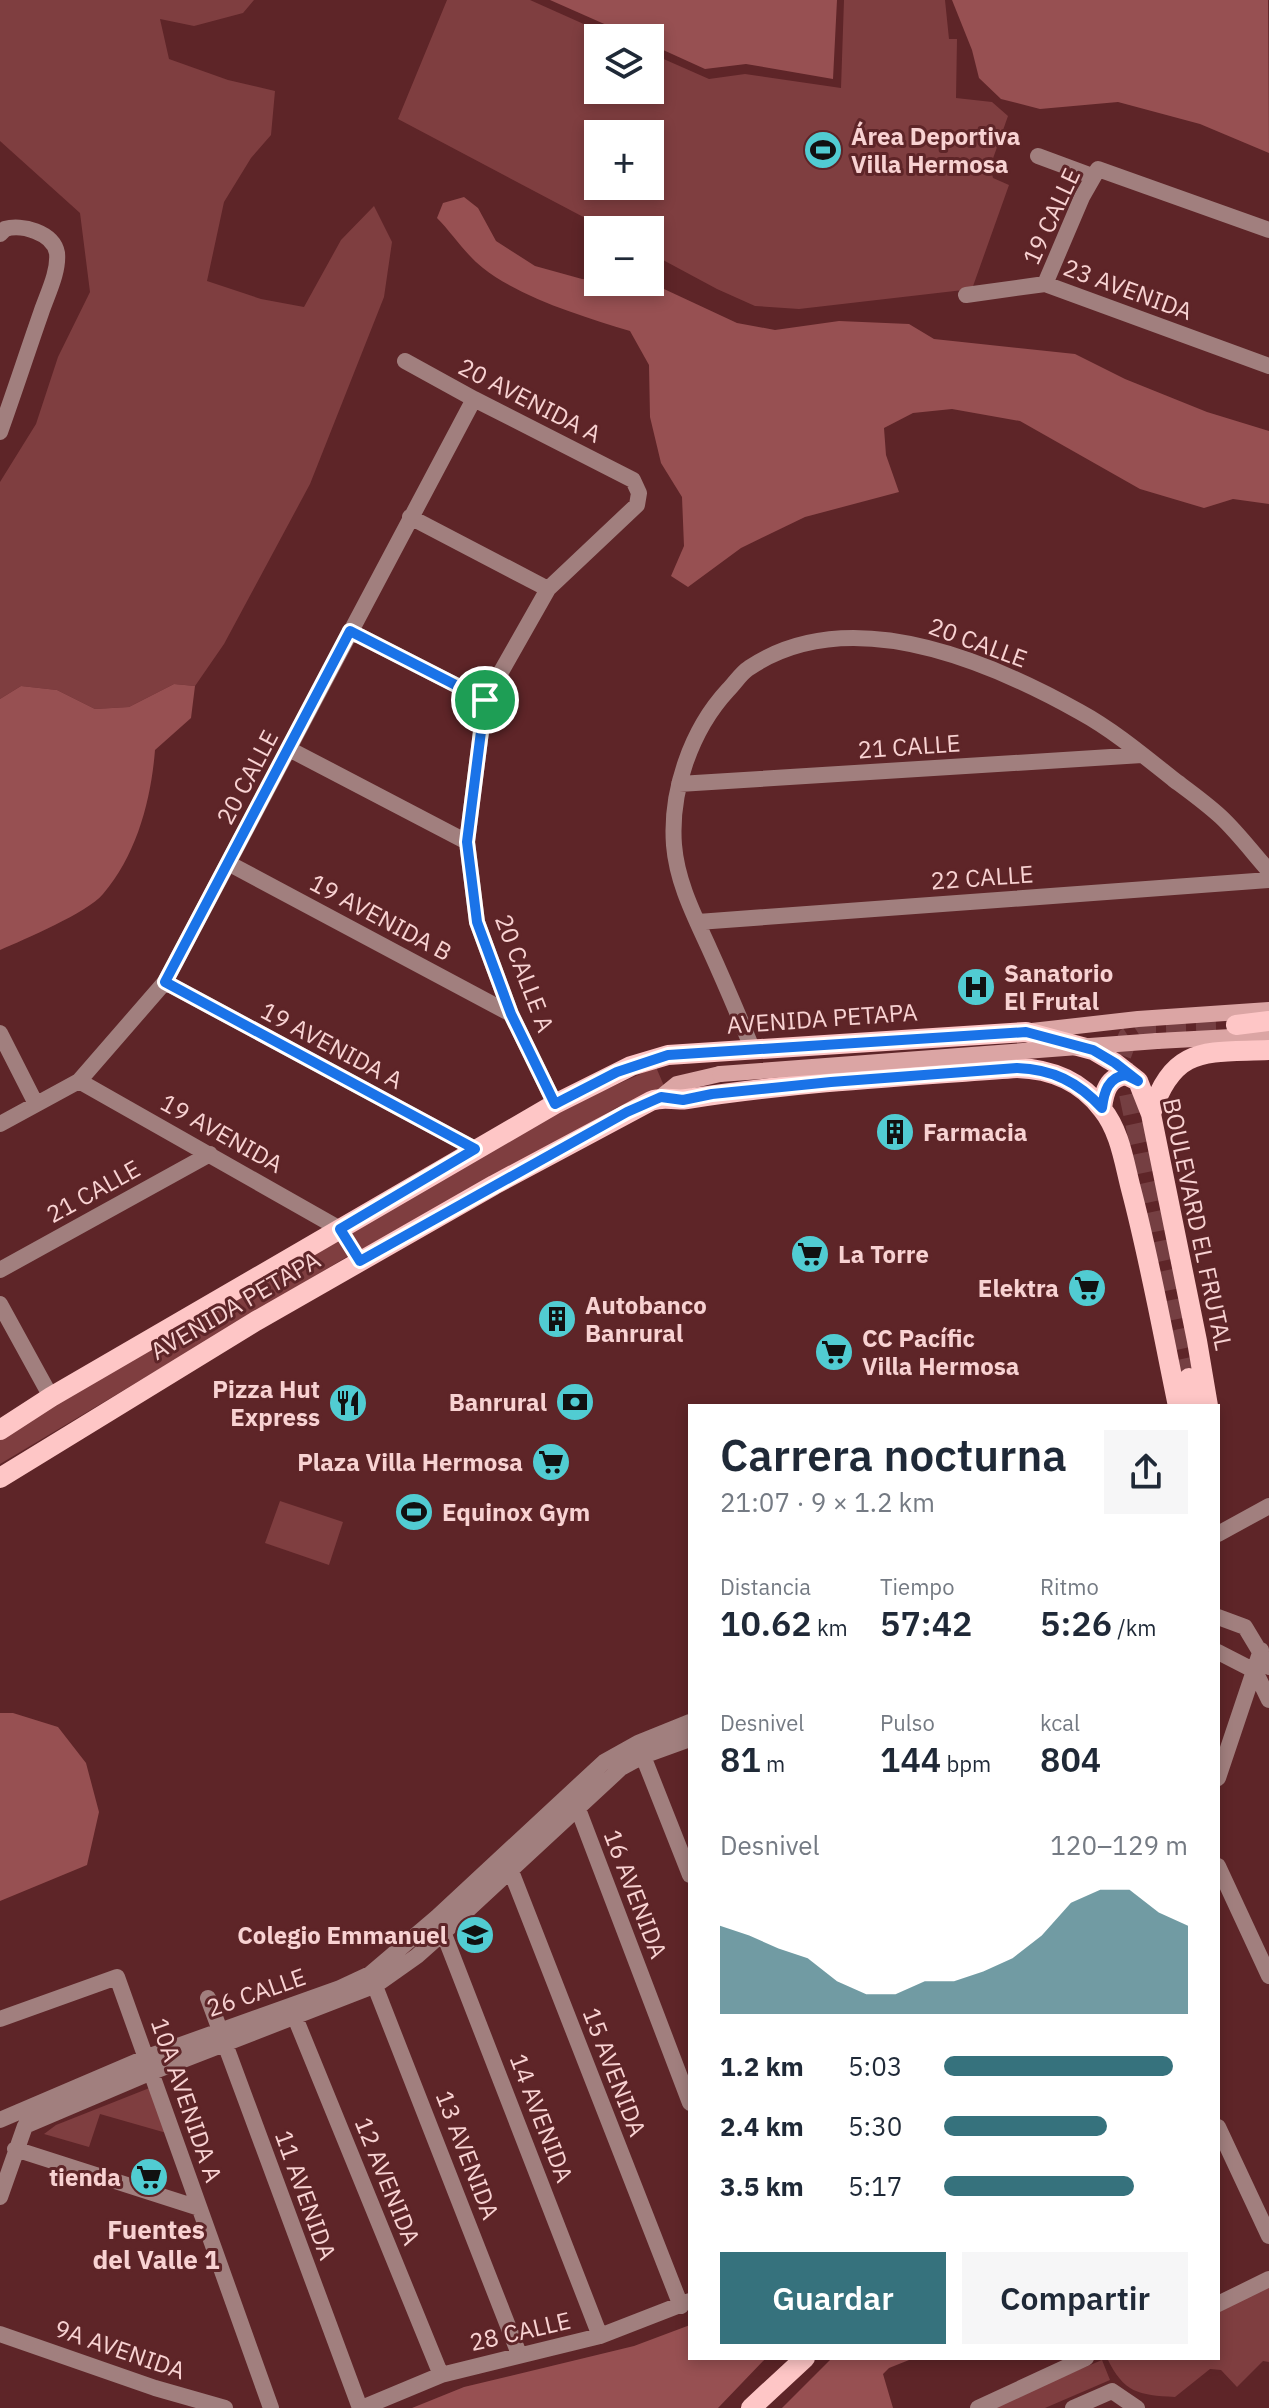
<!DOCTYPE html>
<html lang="es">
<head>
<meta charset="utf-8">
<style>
  body { margin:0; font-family:"IBM Plex Sans",sans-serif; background:#f6f6f7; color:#1f2937; height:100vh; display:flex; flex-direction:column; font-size:30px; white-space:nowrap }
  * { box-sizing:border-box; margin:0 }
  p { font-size:26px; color:#747a83 }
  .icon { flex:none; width:44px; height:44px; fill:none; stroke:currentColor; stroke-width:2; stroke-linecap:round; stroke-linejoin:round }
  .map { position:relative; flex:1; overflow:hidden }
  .panel { position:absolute; left:688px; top:1404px; width:532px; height:956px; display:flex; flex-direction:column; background:#fff; border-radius:0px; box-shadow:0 4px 12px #0003 }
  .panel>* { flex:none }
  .fabs { position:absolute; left:584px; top:24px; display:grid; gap:16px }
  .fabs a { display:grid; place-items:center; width:80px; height:80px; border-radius:0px; background:#fff; box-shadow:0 4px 12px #0003; font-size:40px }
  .pin { position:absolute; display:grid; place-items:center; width:68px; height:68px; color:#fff; margin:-34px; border:4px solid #fff; border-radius:50%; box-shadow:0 2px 8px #0007 }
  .round { display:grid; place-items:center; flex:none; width:84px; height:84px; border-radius:0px; background:#f6f6f7 }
  .head { display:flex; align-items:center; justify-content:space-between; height:136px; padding:0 32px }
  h1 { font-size:44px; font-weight:600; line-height:60px }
  .figures { display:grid; grid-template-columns:repeat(3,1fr); gap:12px; height:136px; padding:8px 32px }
  .figures div { display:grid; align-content:center }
  .figures b { font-size:34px; font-weight:600 }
  .figures small { font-size:22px; font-weight:400 }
  .figures p { font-size:22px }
  .chart { height:224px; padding:16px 32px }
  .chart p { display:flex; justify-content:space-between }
  .chart svg { width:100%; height:144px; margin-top:8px; fill:#36727d; opacity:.7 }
  .cta { display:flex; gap:16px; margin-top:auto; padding:16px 32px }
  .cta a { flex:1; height:92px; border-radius:0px; background:#36727d; color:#fff; font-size:32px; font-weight:600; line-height:92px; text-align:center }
  .cta a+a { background:#f6f6f7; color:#1f2937 }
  ul { padding:0 32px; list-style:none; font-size:26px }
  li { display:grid; grid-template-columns:128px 96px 1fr; align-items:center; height:60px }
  li i { height:20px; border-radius:10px; background:#36727d }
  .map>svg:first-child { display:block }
</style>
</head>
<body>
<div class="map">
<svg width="1269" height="2408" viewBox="0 0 1269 2408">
  <rect width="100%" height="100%" fill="#5e2528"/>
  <path fill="#7f3e40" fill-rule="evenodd" d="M0,0H254L243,13L194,26L160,19L169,59L228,80L275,91L271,135L251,158L224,202L207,281L261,299L304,307L341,240L374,206L392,242L384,297L310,484L224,644L195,686L174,684L129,707L95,709L57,690L21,686L0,699V482L36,424L58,357L90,292L80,213L0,141Z
    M447,0H530L615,38H598V90H650V53L709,79L745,74L841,88L844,0H945L949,39H957L956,98L992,102L1008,116L990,167L993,178L1009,185L972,289L799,309L755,306L717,289L650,253V230H608L398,119ZM598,134H650V186H598Z
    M656,1067L664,1086L616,1108L362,1249L349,1230L560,1110Z
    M337,1235L350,1255L0,1464V1437Z
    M280,1501L343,1522L329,1565L265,1543Z
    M152,2087L170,2134L100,2114L89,2147L44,2134L56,2125Z
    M1269,2274V2362L1263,2361L1237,2387L1221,2370L1210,2369L1175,2397C1138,2395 1124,2393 1107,2358H1218V2297Z
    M1102,2360L1110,2380L1045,2408H988Z"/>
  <path fill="#975052" d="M550,0H837L833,79L746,64L705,69L650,44V38H636Z
    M952,0H1268L1269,153L1200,124L1118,102L1040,109L1001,99L979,78L972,50Z
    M464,197L478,208L496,241L535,266L582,279L598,280V282H649L737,323L775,330L839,321L909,324L934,339L1075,354L1125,379L1207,412L1269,431V504L1233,499L1204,508L1140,489L1020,421L952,409L913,413L884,428L886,455L899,492L805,517L741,548L688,587L671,576L684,546L682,497L661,463L650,417L649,365L630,331C584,317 521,298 483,268C466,255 452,233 437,218L443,203Z
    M174,684L195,686L191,718L155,750C151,800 137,854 103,894C87,913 25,939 0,950V699L21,686L57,690L95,709L129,707Z
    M0,1713H13L58,1727L86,1763L99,1812L87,1865L0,1901Z
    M690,2325V2358H766L718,2408H412L464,2387L634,2346Z
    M832,2358H914L889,2368L883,2374L893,2408H782Z"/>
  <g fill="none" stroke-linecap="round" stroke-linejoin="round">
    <path stroke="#753f42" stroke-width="20" stroke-dasharray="20 10" stroke-linecap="butt" d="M1189,1378L1121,1056L1128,1037L1142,1028L1236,1025"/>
    <path stroke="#a17f7e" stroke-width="16" d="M1038,156L1092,176
      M0,234L5,229C21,224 53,232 57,253C59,272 47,295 41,313C27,353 14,393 0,432
      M1045,284L1082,197L1098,169L1269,230
      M966,295L1045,284L1269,366
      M405,361L474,399L633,480L639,493L637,505L548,589L485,700L467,842L477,922L511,1014L555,1104
      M410,517L548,589
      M350,631L485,700
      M289,749L467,842
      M679,784L1142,755
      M228,863L511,1014
      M698,922L1269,880
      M165,982L475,1149
      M0,1033L36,1104
      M752,1048C738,1014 724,981 709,948C694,915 677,882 674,845C670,791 691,730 728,690C735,683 741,673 749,668C849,601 987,660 1080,712C1113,730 1144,756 1173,779C1189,791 1206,803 1221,817C1238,833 1253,853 1269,871
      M79,1081L340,1229
      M0,1124L79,1081L165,982L474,399
      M0,1270L210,1154
      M0,1304L51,1397
      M1218,1534L1269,1506
      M1218,1617L1245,1627L1269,1667
      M1218,1652L1255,1671L1269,1700
      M639,1746L690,1875
      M1218,1778L1261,1650
      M575,1801L690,2103
      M507,1861L681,2306
      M1218,1866L1269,1976
      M440,1924L600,2336
      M371,1976L519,2354
      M208,1998L360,2408
      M292,2010L441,2375
      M0,2019L117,1977L271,2408
      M0,2120L147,2057L340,1988L370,1974L437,1917L604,1762L638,1743L690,1722
      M1218,2127L1269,2236
      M15,2149L199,2208
      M0,2197L25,2126L152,2072L376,1985L417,1956L444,1932L621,1768L643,1756L690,1739
      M1218,2304L1269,2279
      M0,2334L155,2388L225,2408
      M362,2408L441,2375L600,2336L690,2301
      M978,2408L1086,2358
      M1073,2408L1112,2391L1137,2408"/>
    <path stroke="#dba5a4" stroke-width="16" d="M1032,1031L1138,1019L1269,1010
      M1157,1041L1269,1035
      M661,1097L677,1084L720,1074"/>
    <path stroke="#fec6c6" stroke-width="20" d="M1236,1025L1269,1021
      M1102,1108C1104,1092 1108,1077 1126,1075L1136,1080
      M1151,1114C1174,1044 1206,1053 1269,1050
      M1189,1378V1406
      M0,1430L51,1397L555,1104L631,1066L668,1055L1026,1032L1093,1050L1115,1063L1138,1081L1151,1114L1197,1341L1208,1406
      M0,1478L256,1321L494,1185L651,1101C664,1096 674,1101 687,1099C796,1082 907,1076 1017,1068C1051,1069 1081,1081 1102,1109C1120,1131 1124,1162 1131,1189C1150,1261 1163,1334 1178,1406
      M751,2408L805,2358"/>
    <path stroke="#dba5a4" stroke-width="16" d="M720,1074L1157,1041"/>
  </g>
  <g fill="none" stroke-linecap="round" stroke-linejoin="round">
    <defs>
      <path id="route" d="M350,631L485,700L467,842L477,922L511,1014L555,1104L617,1072L668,1055L1026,1032L1093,1050L1115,1063L1138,1081L1126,1075C1108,1077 1104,1092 1102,1108C1078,1082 1052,1069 1017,1068L831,1082L712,1094L683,1100L661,1097L627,1112L360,1261L340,1229L475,1149L165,982Z"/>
    </defs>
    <use href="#route" stroke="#fff" stroke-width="16"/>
    <use href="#route" stroke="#1a73e8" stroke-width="10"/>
  </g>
  <defs>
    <symbol id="stadium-disc" viewBox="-11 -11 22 22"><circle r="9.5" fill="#51ccd2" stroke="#5e2528"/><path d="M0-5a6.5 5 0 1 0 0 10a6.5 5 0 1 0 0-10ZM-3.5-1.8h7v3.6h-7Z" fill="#111"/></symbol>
    <symbol id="hospital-disc" viewBox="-11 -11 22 22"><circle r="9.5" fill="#51ccd2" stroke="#5e2528"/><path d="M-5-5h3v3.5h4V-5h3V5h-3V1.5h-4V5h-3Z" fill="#111"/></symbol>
    <symbol id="building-disc" viewBox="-11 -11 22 22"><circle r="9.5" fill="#51ccd2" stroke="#5e2528"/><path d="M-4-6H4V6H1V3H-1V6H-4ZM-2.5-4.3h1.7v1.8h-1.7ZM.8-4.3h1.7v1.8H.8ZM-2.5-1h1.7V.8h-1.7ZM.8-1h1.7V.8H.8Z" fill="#111"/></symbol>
    <symbol id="supermarket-disc" viewBox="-11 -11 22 22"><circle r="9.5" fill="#51ccd2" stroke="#5e2528"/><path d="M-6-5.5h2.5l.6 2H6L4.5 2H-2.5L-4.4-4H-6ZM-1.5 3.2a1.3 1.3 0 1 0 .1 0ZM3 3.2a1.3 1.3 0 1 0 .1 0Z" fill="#111"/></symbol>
    <symbol id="bank-disc" viewBox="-11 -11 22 22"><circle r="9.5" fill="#51ccd2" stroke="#5e2528"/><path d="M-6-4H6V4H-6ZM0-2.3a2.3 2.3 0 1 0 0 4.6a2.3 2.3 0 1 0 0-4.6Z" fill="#111"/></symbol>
    <symbol id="restaurant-disc" viewBox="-11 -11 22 22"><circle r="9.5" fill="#51ccd2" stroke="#5e2528"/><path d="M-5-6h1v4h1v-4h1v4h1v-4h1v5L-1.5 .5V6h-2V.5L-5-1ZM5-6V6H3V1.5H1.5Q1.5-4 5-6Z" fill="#111"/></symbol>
    <symbol id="school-disc" viewBox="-11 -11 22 22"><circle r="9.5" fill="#51ccd2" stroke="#5e2528"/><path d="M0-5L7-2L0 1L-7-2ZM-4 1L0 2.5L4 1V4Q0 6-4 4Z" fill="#111"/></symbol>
  </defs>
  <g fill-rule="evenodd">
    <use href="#stadium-disc" x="801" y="128" width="44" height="44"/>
    <use href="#hospital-disc" x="954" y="965" width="44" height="44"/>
    <use href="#building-disc" x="873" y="1110" width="44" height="44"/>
    <use href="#supermarket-disc" x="788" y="1232" width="44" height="44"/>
    <use href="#supermarket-disc" x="1065" y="1266" width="44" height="44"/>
    <use href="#building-disc" x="535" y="1297" width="44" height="44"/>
    <use href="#supermarket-disc" x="812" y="1330" width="44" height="44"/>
    <use href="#bank-disc" x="553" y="1380" width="44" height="44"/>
    <use href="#restaurant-disc" x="326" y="1381" width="44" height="44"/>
    <use href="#supermarket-disc" x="529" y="1440" width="44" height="44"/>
    <use href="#stadium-disc" x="392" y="1490" width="44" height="44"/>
    <use href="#school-disc" x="453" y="1913" width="44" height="44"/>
    <use href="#supermarket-disc" x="127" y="2155" width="44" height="44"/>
  </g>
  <g text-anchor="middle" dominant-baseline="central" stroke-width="6" stroke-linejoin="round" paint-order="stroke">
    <g font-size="24" font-weight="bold" fill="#f8d2d2" stroke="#5e2528" text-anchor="start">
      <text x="851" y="136">Área Deportiva<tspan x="851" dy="28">Villa Hermosa</tspan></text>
      <text x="1004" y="973">Sanatorio<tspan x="1004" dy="28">El Frutal</tspan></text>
      <text x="923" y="1132">Farmacia</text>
      <text x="838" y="1254">La Torre</text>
      <text x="1059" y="1288" text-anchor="end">Elektra</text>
      <text x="585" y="1305">Autobanco<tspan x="585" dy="28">Banrural</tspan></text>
      <text x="862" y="1338">CC Pacífic<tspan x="862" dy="28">Villa Hermosa</tspan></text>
      <text x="320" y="1389" text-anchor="end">Pizza Hut<tspan x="320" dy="28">Express</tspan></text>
      <text x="547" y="1402" text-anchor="end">Banrural</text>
      <text x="523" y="1462" text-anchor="end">Plaza Villa Hermosa</text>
      <text x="442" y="1512">Equinox Gym</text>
      <text x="447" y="1935" text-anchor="end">Colegio Emmanuel</text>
      <text x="121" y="2177" text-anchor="end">tienda</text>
    </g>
    <g font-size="24" fill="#f8d2d2" stroke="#5e2528">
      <text transform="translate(1051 216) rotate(-65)">19 CALLE</text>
      <text transform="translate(1128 289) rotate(20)">23 AVENIDA</text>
      <text transform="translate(530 400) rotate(27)">20 AVENIDA A</text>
      <text transform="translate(978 642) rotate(20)">20 CALLE</text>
      <text transform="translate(909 746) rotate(-4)">21 CALLE</text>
      <text transform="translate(247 777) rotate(-62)">20 CALLE</text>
      <text transform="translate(982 877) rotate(-4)">22 CALLE</text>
      <text transform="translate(381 917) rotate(28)">19 AVENIDA B</text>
      <text transform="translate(525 973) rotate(69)">20 CALLE A</text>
      <text transform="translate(822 1018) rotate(-4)">AVENIDA PETAPA</text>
      <text transform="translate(332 1045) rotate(28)">19 AVENIDA A</text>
      <text transform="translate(222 1133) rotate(29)">19 AVENIDA</text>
      <text transform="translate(93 1191) rotate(-29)">21 CALLE</text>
      <text transform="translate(1198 1224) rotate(78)">BOULEVARD EL FRUTAL</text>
      <text transform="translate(235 1305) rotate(-30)">AVENIDA PETAPA</text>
      <text transform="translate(636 1894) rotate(69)">16 AVENIDA</text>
      <text transform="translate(256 1992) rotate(-19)">26 CALLE</text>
      <text transform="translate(615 2072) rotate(69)">15 AVENIDA</text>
      <text transform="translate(187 2100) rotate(71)">10A AVENIDA A</text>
      <text transform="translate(542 2118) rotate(69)">14 AVENIDA</text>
      <text transform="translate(468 2155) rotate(69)">13 AVENIDA</text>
      <text transform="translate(388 2181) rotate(68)">12 AVENIDA</text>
      <text transform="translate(306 2195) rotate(70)">11 AVENIDA</text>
      <text transform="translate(520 2331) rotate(-13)">28 CALLE</text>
      <text transform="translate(120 2349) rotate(19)">9A AVENIDA</text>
    </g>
    <g font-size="26" font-weight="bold" fill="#f8d2d2" stroke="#5e2528">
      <text x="156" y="2229">Fuentes<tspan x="156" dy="30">del Valle 1</tspan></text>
    </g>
  </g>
</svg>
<div class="fabs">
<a><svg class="icon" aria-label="layers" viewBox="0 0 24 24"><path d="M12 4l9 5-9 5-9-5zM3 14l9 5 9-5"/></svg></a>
<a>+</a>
<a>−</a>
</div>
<div class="pin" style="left:485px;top:700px;background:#1e9e55"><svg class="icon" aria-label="arrive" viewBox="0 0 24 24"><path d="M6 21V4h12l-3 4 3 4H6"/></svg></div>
<section class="panel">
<div class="head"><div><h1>Carrera nocturna</h1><p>21:07 · 9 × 1.2 km</p></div><a class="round"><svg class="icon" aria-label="share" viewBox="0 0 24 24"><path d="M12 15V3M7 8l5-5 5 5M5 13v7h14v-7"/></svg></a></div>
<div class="figures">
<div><p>Distancia</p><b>10.62<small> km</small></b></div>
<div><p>Tiempo</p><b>57:42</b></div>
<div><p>Ritmo</p><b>5:26<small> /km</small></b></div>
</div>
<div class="figures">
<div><p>Desnivel</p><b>81<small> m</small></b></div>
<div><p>Pulso</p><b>144<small> bpm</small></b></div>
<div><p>kcal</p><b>804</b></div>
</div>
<div class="chart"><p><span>Desnivel</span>120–129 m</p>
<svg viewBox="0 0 160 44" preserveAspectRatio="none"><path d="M0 44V17L10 20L20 24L30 27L40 34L50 38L60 38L70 34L80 34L90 31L100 27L110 20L120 10L130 6L140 6L150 13L160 17V44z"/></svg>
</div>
<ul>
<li><b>1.2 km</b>5:03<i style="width:94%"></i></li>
<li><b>2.4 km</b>5:30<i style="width:67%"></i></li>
<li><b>3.5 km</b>5:17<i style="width:78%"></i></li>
</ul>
<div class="cta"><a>Guardar</a><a>Compartir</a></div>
</section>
</div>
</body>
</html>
